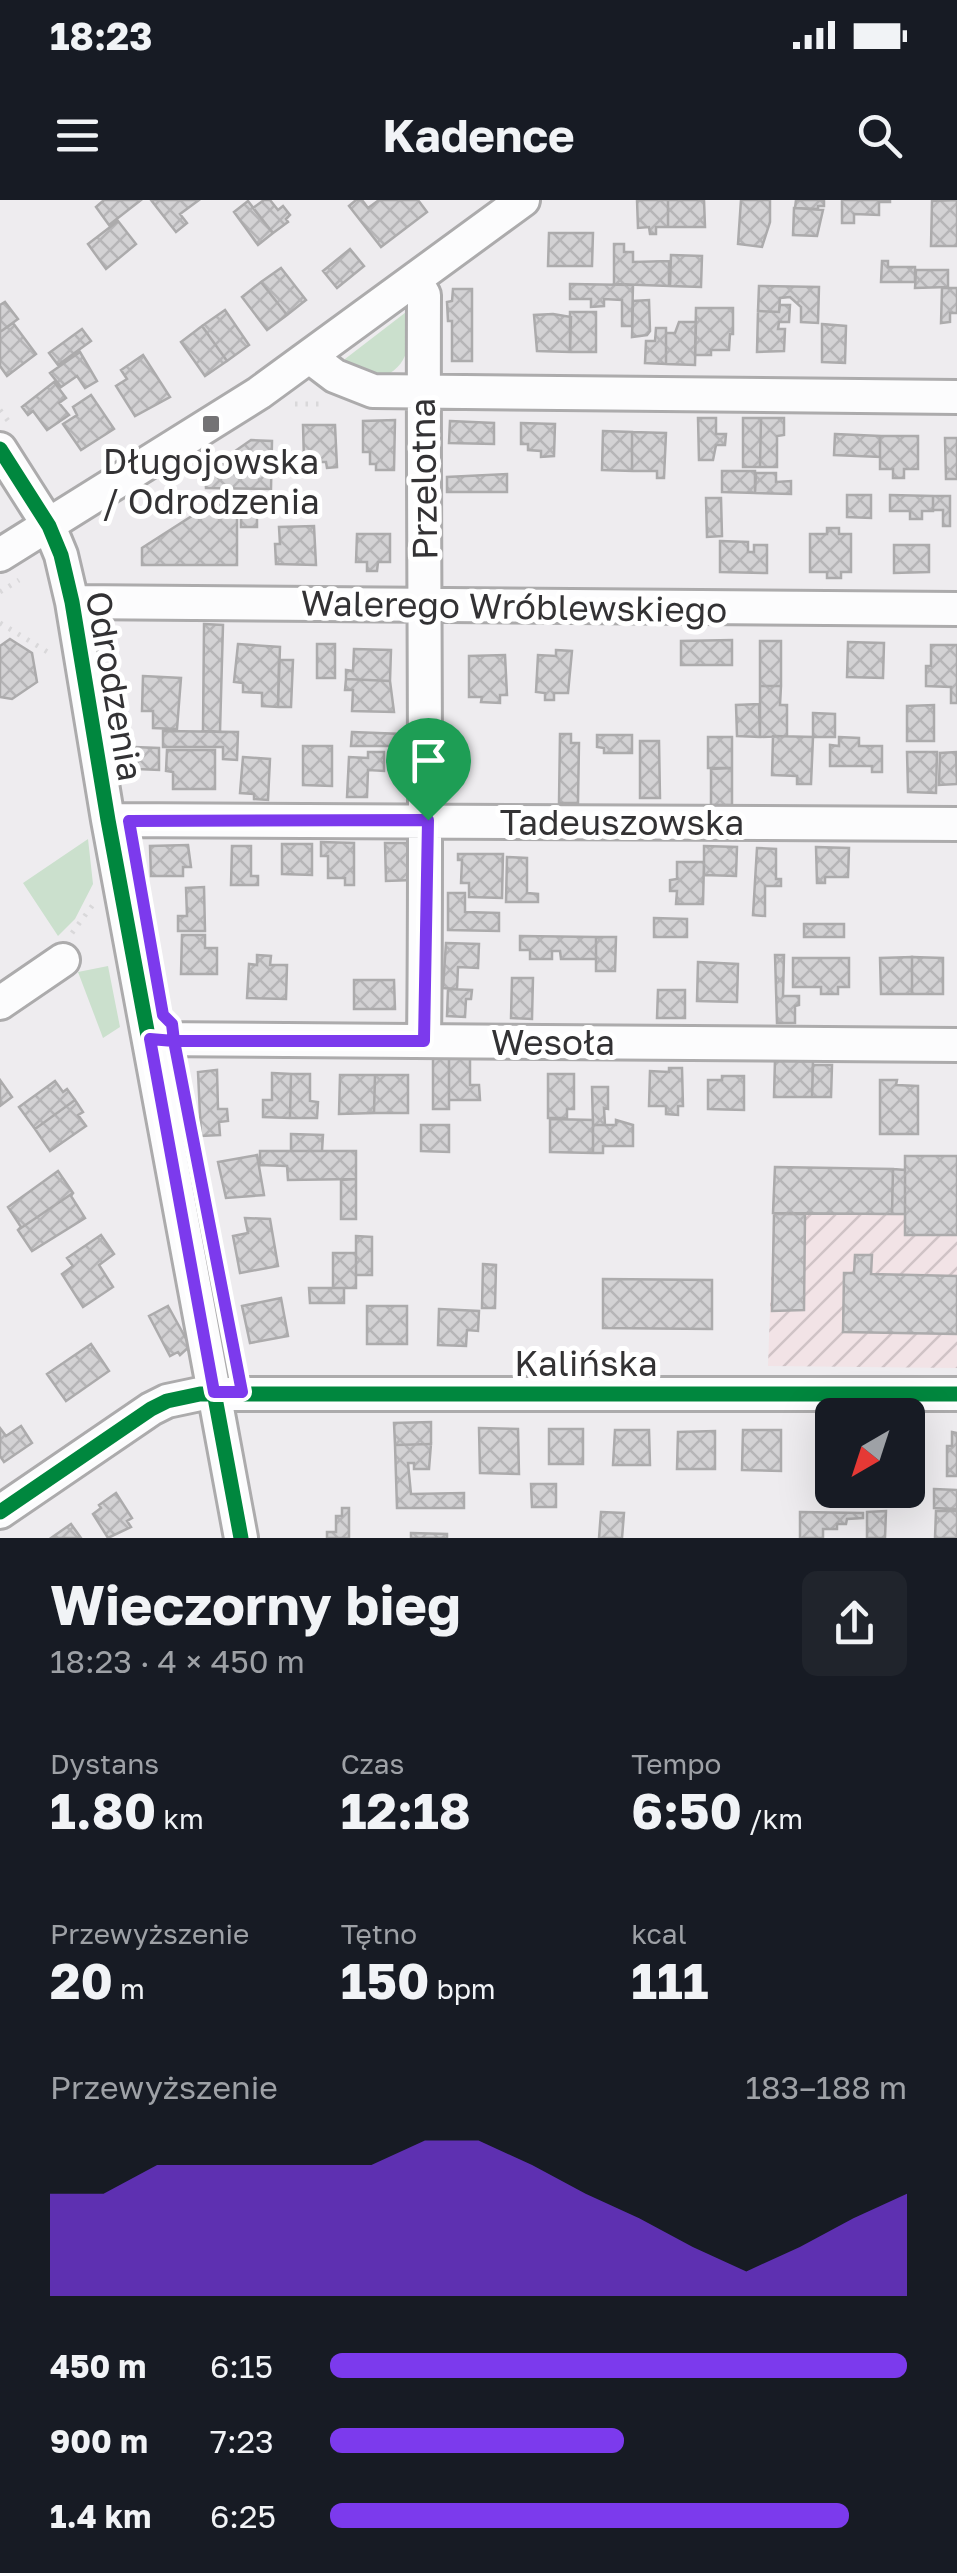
<!DOCTYPE html>
<html lang="pl">
<head>
<meta charset="utf-8">
<style>
  body { margin:0; font-family:"Golos Text",sans-serif; background:#20242c; color:#f1f3f6; height:100vh; display:flex; flex-direction:column; font-size:38px; white-space:nowrap }
  * { box-sizing:border-box; margin:0 }
  p { font-size:32px; color:#9ea1a6 }
  .icon { flex:none; width:55px; height:55px; fill:none; stroke:currentColor; stroke-width:2; stroke-linecap:round; stroke-linejoin:round }
  .map { position:relative; height:1338px; overflow:hidden }
  .drawer { display:flex; flex-direction:column; background:#171b24; flex:1 }
  .drawer>* { flex:none }
  .needle { width:65px; rotate:219deg }
  .fabs { position:absolute; left:815px; top:1198px; display:grid; gap:20px }
  .fabs a { display:grid; place-items:center; width:110px; height:110px; border-radius:15px; background:#171b24; box-shadow:0 10px 40px #0002; font-size:50px }
  .pin { position:absolute; display:grid; place-items:center; width:85px; height:85px; color:#fff; margin:-102px -42px; border-radius:50% 50% 50% 0; rotate:-45deg; box-shadow:0 0 10px #0007 }
  .pin .icon { rotate:45deg }
  .round { display:grid; place-items:center; flex:none; width:105px; height:105px; border-radius:15px; background:#20242c }
  .head { display:flex; align-items:center; justify-content:space-between; height:170px; padding:0 50px }
  h1 { font-size:55px; font-weight:700; line-height:75px }
  .metrics { display:grid; grid-template-columns:repeat(3,1fr); gap:15px; height:170px; padding:10px 50px }
  .metrics div { display:grid; align-content:center }
  .metrics b { font-size:50px; font-weight:700 }
  .metrics small { font-size:28px; font-weight:400 }
  .metrics p { font-size:28px }
  .chart { height:280px; padding:20px 50px }
  .chart p { display:flex; justify-content:space-between }
  .chart svg { width:100%; height:180px; margin-top:10px; fill:#7c3aed; opacity:.7 }
  ul { padding:0 50px; list-style:none; font-size:32px }
  li { display:grid; grid-template-columns:160px 120px 1fr; align-items:center; height:75px }
  li i { height:25px; border-radius:12px; background:#7c3aed }
  .status { display:flex; justify-content:space-between; align-items:center; height:70px; padding:0 50px; background:#171b24; direction:ltr }
  .status svg { height:28px; fill:currentColor }
  header { display:flex; justify-content:space-between; align-items:center; height:130px; padding:0 50px; background:#171b24; font-size:45px; font-weight:700 }
  .map>svg:first-child { display:block }
</style>
</head>
<body>
<div class="status"><b>18:23</b><svg viewBox="0 0 49 12"><path d="M0 12V9h3v3zM5 12V6h3v6zM10 12V3h3v9zM15 12V0h3v12zM26 1h20v11H26zM47 4h2v5h-2z"/></svg></div>
<header><svg class="icon" aria-label="menu" viewBox="0 0 24 24"><path d="M4 6h16M4 12h16M4 18h16"/></svg>Kadence<svg class="icon" aria-label="search" viewBox="0 0 24 24"><circle cx="10" cy="10" r="6"/><path d="M15 15l6 6"/></svg></header>
<div class="map">
<svg width="957" height="1338" viewBox="0 0 957 1338">
  <defs>
    <pattern id="industrial-furrows" width="10" height="10" patternUnits="userSpaceOnUse" patternTransform="scale(2.5)"><rect width="10" height="10" fill="#f2e3e6"/><path d="M-1 1l2-2M0 10L10 0M9 11l2-2" fill="none" stroke="#d0c3c6"/></pattern>
    <pattern id="building-cross-hatch" width="8" height="8" patternUnits="userSpaceOnUse" patternTransform="scale(2.5)"><rect width="8" height="8" fill="#d3d2d4"/><path d="M0 0l8 8M0 8l8-8" fill="none" stroke="#b6b5b7"/></pattern>
  </defs>
  <rect width="100%" height="100%" fill="#eeecef"/>
  <path fill="url(#industrial-furrows)" d="M905,956H957V1168L768,1166L775,967L904,970Z"/>
  <path fill="#cbe0cd" d="M410,109C409,141 413,166 378,179L347,165L345,159Z
    M88,639L93,684L75,719L58,736L23,683Z
    M108,766L120,827L103,838L78,772Z"/>
  <path fill="url(#building-cross-hatch)" stroke="#acabac" stroke-width="2.5" d="M104,0H141L109,25L96,7Z
    M151,0H199L180,14L187,23L176,32Z
    M264,0H270L278,10L283,6L290,15L286,19L288,22L273,33L253,8Z
    M356,0H362L368,8L379,0H418L427,12L381,47L349,6Z
    M637,0H668V27H656V34H650L649,27L638,28Z
    M668,0H704L705,27H668Z
    M741,0H770V22L762,47L738,44Z
    M796,0H824V6H818V9L795,8Z
    M842,0H890V2H879V15L854,14V23H842Z
    M957,0V46H931L932,1Z
    M248,1L273,33L258,45L234,12Z
    M794,8L823,10L817,36L793,35Z
    M118,21L136,44L106,69L88,44Z
    M549,33H593L592,66H548Z
    M614,44H624V52H633V62L669,61V86L614,84Z
    M350,49L364,66L337,88L323,71Z
    M671,55L702,56L701,87L670,86Z
    M882,61H888V67H915V82H881Z
    M281,68L306,100L287,115L261,82Z
    M916,70H948V87L915,88Z
    M261,82L287,115L267,130L242,97Z
    M570,84L633,85L632,126H622V100L604,99V106L591,107V99H570Z
    M759,86L819,87L818,123L801,122V107L790,97L780,98L779,112L758,111Z
    M942,88H957V113H950V122L941,123Z
    M453,89H472V161H452V121H448L447,102L452,101Z
    M649,100L650,131L647,135L632,137L633,101Z
    M5,102L18,119L0,132V105Z
    M780,105H790L789,122H779L778,129H785L784,151L757,152L758,111L779,112Z
    M696,108H733V134H730L729,150H711V155H695Z
    M225,110L249,145L227,161L202,126Z
    M570,112H596V152H570Z
    M553,114L571,117L570,152L537,151L534,115Z
    M679,122H696L695,165L666,164V133H675Z
    M13,123L36,154L7,176L0,166V132Z
    M822,124L846,126L845,163L822,162Z
    M202,126L227,161L205,176L181,142Z
    M656,128H666V164L645,163L646,141H655Z
    M82,129L91,141L58,165L49,153Z
    M80,152L97,181L85,188L77,176L61,187L50,173Z
    M143,155L170,197L135,216L116,186L127,179L121,170Z
    M54,182L66,198L59,203L69,215L47,230L33,211L28,215L22,207Z
    M91,195L114,229L81,250L63,224L77,215L73,207Z
    M698,218H716V234H726L725,245H716L713,260H699Z
    M743,218H761L760,267H743Z
    M761,218H784V235L777,236V267H760Z
    M395,220L394,270H376V264H370V252H363V221Z
    M450,221L494,223V244L449,243Z
    M521,223L555,224L554,256L541,257V251L528,250V244H521Z
    M303,225H335L337,267L327,268L326,262H304Z
    M603,231L632,232V271L602,270Z
    M632,232L666,233L664,278H657V271H632Z
    M835,234L880,236V257L834,255Z
    M880,236H918V269H904V278H893V269H880Z
    M945,238H957V279H946Z
    M251,240L272,241L271,289L206,288L205,272Z
    M722,271H755V293L722,292Z
    M756,273H776V282L791,281V294L755,293Z
    M507,274V292H447V277Z
    M847,295H871V318L847,317Z
    M890,295L933,296V311H922V319H910V311H890Z
    M241,296H257V327H241Z
    M933,296H950V326H943V310H933Z
    M706,298H721L722,336L707,337Z
    M209,305H237V365H142V348Z
    M314,326L316,365L276,364L275,344H280L279,327Z
    M827,328H839V334H851V372H841V378H827V372H810V334H827Z
    M357,334H390V362H378L377,371H367V362H356Z
    M720,341L748,342V352H754V345H767V373L720,372Z
    M894,345H929V372L894,373Z
    M204,424L223,425L220,532L203,531Z
    M10,439L32,453L37,482L12,499L0,497V446Z
    M732,440V465H681V441Z
    M760,441H781V486H760Z
    M848,442L884,443L883,478L847,477Z
    M238,444L280,447L278,507L262,506V493L243,492V483L234,482Z
    M317,444H335V478H317Z
    M931,445H957V503H951V487L926,486V466H931Z
    M354,449L391,450L390,481L346,479V470L353,471Z
    M556,450L572,451L568,493H554V500H545V493L536,492L538,455L556,456Z
    M505,455L507,495H500V503L481,502L482,497H469V456Z
    M279,460H293L291,507H278Z
    M143,476L181,478L177,529L153,528V511H142Z
    M346,479L390,481L394,512L352,511L353,490H345Z
    M760,486H781L780,505H787V536L760,537Z
    M759,504L760,537L737,536L736,505Z
    M934,505V541H907V506Z
    M813,513L835,514V537H813Z
    M163,531L238,532L237,560L223,559V547H163Z
    M352,532L403,534V546H351Z
    M560,534H571V543H579L578,603H559Z
    M597,535H632V553H604V548L597,547Z
    M773,536L813,537L811,584H797V576L772,575Z
    M708,537H732V568H708Z
    M839,537L859,538V546H882V572H872V566H830V545L839,546Z
    M640,541H659L660,598H640Z
    M303,546H332V586L303,585Z
    M134,547L159,548V570L138,569Z
    M167,550H215V589H173V572L166,571Z
    M368,552H384V571L368,570L367,597H347L349,557L368,558Z
    M907,552H937L936,593L908,592Z
    M956,552L957,584L939,585L940,553Z
    M243,557L270,559L268,600L254,599V594L240,593Z
    M732,568V605H711V569Z
    M321,642L354,643V685H345V678H328V656H321Z
    M385,643H413V680L386,681Z
    M282,644H312V675L282,674Z
    M188,645L191,667H183V676H151L150,646Z
    M232,646H251V676H258V685H231Z
    M704,646L737,647L736,676L704,675Z
    M816,647L849,648L848,677H825V683H817Z
    M757,648L776,649V679H781V686H765V716L753,715Z
    M458,654H503L502,698L469,697V683H461L462,660H458Z
    M507,657L527,658V693L538,694V702H506Z
    M677,662H704L703,704H676L677,691H670V680L677,679Z
    M204,687L205,731H178V716H187L186,688Z
    M448,693H465V712L499,713V731L448,730Z
    M654,718L687,719V737H654Z
    M804,724H844V737H804Z
    M182,735H205V748H217V774H181Z
    M520,736L596,737V759H561L560,751H552V759H530V750H520Z
    M596,737H616L615,771H596Z
    M446,743L479,744L478,768L458,767L457,789L443,788Z
    M257,755L271,756L270,765H287L286,799L247,798L249,764L257,765Z
    M775,755H784L783,796H799V805L795,806V823H777Z
    M912,757L943,758V794H912Z
    M912,757V794H881L880,758Z
    M793,758H849V787H838V794H821V787H793Z
    M698,762L738,764L737,802L697,801Z
    M512,778H533L532,819L511,818Z
    M354,780H394L395,809H354Z
    M448,789L472,790L471,799H466L465,817L447,816Z
    M658,790H685V818H657Z
    M433,856L449,857V909H433Z
    M449,857H470V885H479L480,900H449Z
    M775,859L813,860L812,897H774Z
    M813,865H832L831,897H812Z
    M669,868H682L683,906H678V915L666,914V906H649L650,871L669,872Z
    M217,870L218,909H227L228,921L219,922L220,935L201,936L198,872Z
    M272,873L291,874L290,918L263,917V900H272Z
    M291,874H310V901L318,902L317,918H290Z
    M548,874H574V909H567V918H548Z
    M340,875H375L374,913L339,914Z
    M375,875H408V913H374Z
    M722,876H744V910L708,909V880H722Z
    M0,880L12,897L0,906Z
    M880,880H897L896,885L918,886V934H880Z
    M55,881L63,892L67,889L75,900L35,929L19,907Z
    M592,887H608V909L604,908L605,925H593Z
    M75,900L83,912L78,915L86,926L50,951L35,929Z
    M550,919L593,920V953L550,952Z
    M616,920L633,925V946H603V953H593V925H616Z
    M421,925H449V952L421,951Z
    M291,934L323,935L322,951H291Z
    M260,951H356V979L288,980L287,966L260,965Z
    M257,955L264,995L226,998L218,962Z
    M905,956H957V1035H905Z
    M775,967L893,969L892,1014L773,1013Z
    M893,969L905,970V1014H892Z
    M58,971L73,993L18,1030L21,1027L8,1007Z
    M356,979V1019H341V980Z
    M73,993L71,996L85,1018L32,1051L18,1030Z
    M774,1014H805L804,1110L772,1111Z
    M245,1018L270,1019L278,1066L240,1073L233,1036L248,1033Z
    M101,1035L114,1054L99,1065L113,1087L83,1107L62,1074L73,1066L67,1058Z
    M356,1036L372,1037V1075H356Z
    M333,1053H356V1088H333Z
    M855,1055H872L871,1074L957,1076V1134L843,1132L844,1073H854Z
    M483,1064L496,1065L495,1108H482Z
    M603,1079L712,1080V1129L603,1128Z
    M309,1088H344V1103H310Z
    M281,1098L288,1136L250,1143L242,1106Z
    M168,1106L190,1146L180,1155L178,1152L170,1156L149,1116Z
    M367,1106H407V1144H367Z
    M439,1109L479,1111L478,1131L467,1130L466,1146L438,1145Z
    M91,1144L109,1171L66,1201L47,1174Z
    M431,1222V1244L395,1245L394,1223Z
    M908,1222L923,1223L922,1244L908,1243Z
    M21,1226L32,1243L4,1262L0,1256V1228L6,1236Z
    M479,1228L518,1229L519,1274L480,1273Z
    M549,1229H583V1264H549Z
    M615,1230H649L650,1265H613Z
    M743,1230H781V1271L742,1270Z
    M715,1231V1269H677L678,1232Z
    M952,1232L957,1233V1276H947V1246H952Z
    M431,1244L429,1269H414V1263H408L411,1294L464,1293V1308H397L395,1245Z
    M531,1284H556V1307H532Z
    M934,1289L957,1290V1309L934,1308Z
    M116,1293L132,1318L127,1321L131,1327L108,1338L93,1314L101,1308L99,1305Z
    M342,1308H349V1338H327V1332H336V1316H342Z
    M886,1311L885,1338H867V1312Z
    M936,1311H957V1338H935Z
    M601,1312L624,1313L622,1338H599Z
    M800,1312L863,1313V1318L847,1319L846,1324H837V1329H823V1338H800Z
    M71,1324L81,1338H51Z
    M411,1333L447,1334V1338H411Z"/>
  <g fill="none" stroke-linecap="round" stroke-linejoin="round">
    <defs>
      <path id="minor" d="M415,79L424,95C423,344 427,592 424,841
        M310,157L335,176L373,191L957,197
        M0,249L49,326L61,355L72,402L108,620L241,1338
        M0,355L259,193L523,0
        M72,402L957,409
        M108,620L957,624
        M0,803L63,760
        M149,839L957,845
        M0,1312L151,1209L167,1201L200,1194H957"/>
    </defs>
    <use href="#minor" stroke="#acabac" stroke-width="38"/>
    <path stroke="#d9d8da" stroke-width="5" stroke-dasharray="2.5 8" stroke-linecap="butt" d="M295,204H324
      M0,210L9,222
      M0,392L19,380
      M0,423L51,454
      M72,733L95,702"/>
    <use href="#minor" stroke="#fcfcfd" stroke-width="32"/>
    <defs>
      <path id="cycleway" d="M0,249L49,326L61,355L72,402L108,620L241,1338
        M0,1312L151,1209L167,1201L200,1194H957"/>
    </defs>
    <use href="#cycleway" stroke="#fff" stroke-width="21"/>
    <use href="#cycleway" stroke="#00873e" stroke-width="15"/>
  </g>
  <g fill="none" stroke-linecap="round" stroke-linejoin="round">
    <defs>
      <path id="route" d="M428,620L424,841H174L242,1192H214L150,839L174,841L172,824L163,815L129,621L428,620"/>
    </defs>
    <use href="#route" stroke="#fff" stroke-width="20"/>
    <use href="#route" stroke="#7c3aed" stroke-width="12"/>
  </g>
  <rect fill="#747375" stroke="#fff" stroke-width="4" x="201" y="214" width="20" height="20" rx="5"/>
  <g text-anchor="middle" dominant-baseline="central" stroke-width="10" stroke-linejoin="round" paint-order="stroke">
    <g font-size="35" fill="#333234" stroke="#fff">
      <text x="211" y="261">Długojowska<tspan x="211" dy="40">/ Odrodzenia</tspan></text>
    </g>
    <g font-size="35" fill="#333234" stroke="#fff">
      <text transform="translate(423 279) rotate(-91)">Przelotna</text>
      <text transform="translate(514 406) rotate(1)">Walerego Wróblewskiego</text>
      <text transform="translate(115 486) rotate(80)">Odrodzenia</text>
      <text x="622" y="622">Tadeuszowska</text>
      <text x="553" y="842">Wesoła</text>
      <text x="586" y="1163">Kalińska</text>
    </g>
  </g>
</svg>
<div class="fabs">
<a><svg class="needle" viewBox="-14 -14 28 28"><path d="M0-13l5 13h-10z" fill="#e53935"/><path d="M0 13l5-13h-10z" fill="#9ea1a6"/></svg></a>
</div>
<div class="pin" style="left:428px;top:620px;background:#1e9e55"><svg class="icon" aria-label="arrive" viewBox="0 0 24 24"><path d="M6 21V4h12l-3 4 3 4H6"/></svg></div>
</div>
<section class="drawer">
<div class="head"><div><h1>Wieczorny bieg</h1><p>18:23 · 4 × 450 m</p></div><a class="round"><svg class="icon" aria-label="share" viewBox="0 0 24 24"><path d="M12 15V3M7 8l5-5 5 5M5 13v7h14v-7"/></svg></a></div>
<div class="metrics">
<div><p>Dystans</p><b>1.80<small> km</small></b></div>
<div><p>Czas</p><b>12:18</b></div>
<div><p>Tempo</p><b>6:50<small> /km</small></b></div>
</div>
<div class="metrics">
<div><p>Przewyższenie</p><b>20<small> m</small></b></div>
<div><p>Tętno</p><b>150<small> bpm</small></b></div>
<div><p>kcal</p><b>111</b></div>
</div>
<div class="chart"><p><span>Przewyższenie</span>183–188 m</p>
<svg viewBox="0 0 160 44" preserveAspectRatio="none"><path d="M0 44V19L10 19L20 12L30 12L40 12L50 12L60 12L70 6L80 6L90 12L100 19L110 25L120 32L130 38L140 32L150 25L160 19V44z"/></svg>
</div>
<ul>
<li><b>450 m</b>6:15<i style="width:100%"></i></li>
<li><b>900 m</b>7:23<i style="width:51%"></i></li>
<li><b>1.4 km</b>6:25<i style="width:90%"></i></li>
</ul>
</section>
</body>
</html>
